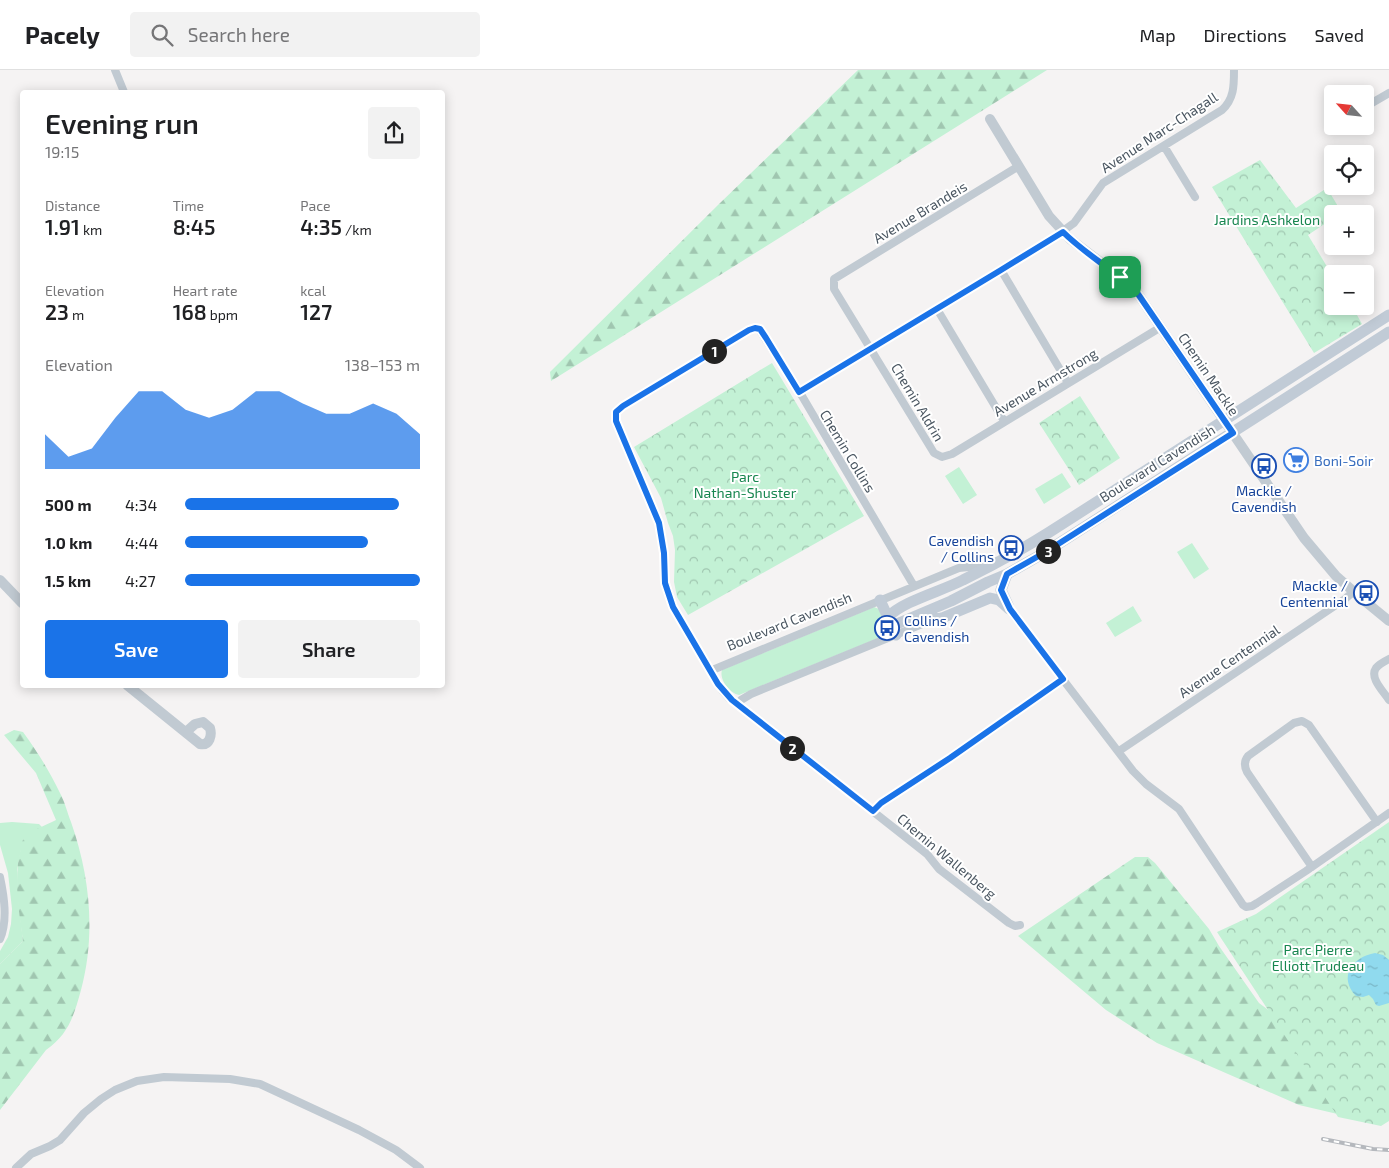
<!DOCTYPE html>
<html lang="en">
<head>
<meta charset="utf-8">
<style>
  body { margin:0; font-family:"Exo 2",sans-serif; background:#f2f2f2; color:#202124; height:100vh; display:flex; flex-direction:column; font-size:19px; white-space:nowrap }
  * { box-sizing:border-box; margin:0 }
  p { font-size:16px; color:#757577 }
  .icon { flex:none; width:28px; height:28px; fill:none; stroke:currentColor; stroke-width:2; stroke-linecap:round; stroke-linejoin:round }
  .map { position:relative; flex:1; overflow:hidden }
  .drawer { position:absolute; left:20px; top:20px; width:425px; height:598px; display:flex; flex-direction:column; background:#fff; border-radius:5px; box-shadow:0 2px 12px #0003 }
  .drawer>* { flex:none }
  .needle { width:32px; rotate:297deg }
  .controls { position:absolute; left:1324px; top:15px; display:grid; gap:10px }
  .controls a { display:grid; place-items:center; width:50px; height:50px; border-radius:5px; background:#fff; box-shadow:0 2px 12px #0003; font-size:25px }
  .pin { position:absolute; display:grid; place-items:center; width:42px; height:42px; color:#fff; margin:-21px; border-radius:10px; box-shadow:0 2px 8px #0006 }
  .km { position:absolute; width:25px; height:25px; margin:-12px; border-radius:50%; background:#222; color:#fff; font-size:14px; line-height:25px; text-align:center }
  .round { display:grid; place-items:center; flex:none; width:52px; height:52px; border-radius:5px; background:#f2f2f2 }
  .summary { display:flex; align-items:center; justify-content:space-between; height:85px; padding:0 25px }
  h1 { font-size:28px; font-weight:600; line-height:38px }
  .stats { display:grid; grid-template-columns:repeat(3,1fr); gap:8px; height:85px; padding:5px 25px }
  .stats div { display:grid; align-content:center }
  .stats b { font-size:21px; font-weight:600 }
  .stats small { font-size:14px; font-weight:400 }
  .stats p { font-size:14px }
  .chart { height:140px; padding:10px 25px }
  .chart p { display:flex; justify-content:space-between }
  .chart svg { width:100%; height:90px; margin-top:5px; fill:#1a73e8; opacity:.7 }
  .primary-button { display:flex; gap:10px; margin-top:auto; padding:10px 25px }
  .primary-button a { flex:1; height:58px; border-radius:5px; background:#1a73e8; color:#fff; font-size:20px; font-weight:600; line-height:58px; text-align:center }
  .primary-button a+a { background:#f2f2f2; color:#202124 }
  ul { padding:0 25px; list-style:none; font-size:16px }
  li { display:grid; grid-template-columns:80px 60px 1fr; align-items:center; height:38px }
  li i { height:12px; border-radius:6px; background:#1a73e8 }
  header { display:flex; align-items:center; gap:30px; box-sizing:border-box; height:70px; padding:0 25px; background:#fff; border-bottom:1px solid #e0e0e0 }
  header strong { font-size:24px }
  nav { display:flex; gap:28px; margin-inline-start:auto; font-size:18px }
  .search { width:350px; height:45px; background:#f2f2f2; display:flex; align-items:center; gap:12px; box-sizing:border-box; padding:0 18px; border-radius:5px; color:#757577; font-size:19px }
  .map>svg:first-child { display:block }
</style>
</head>
<body>
<header>
<strong>Pacely</strong>
<div class="search"><svg class="icon" aria-label="search" viewBox="0 0 24 24"><circle cx="10" cy="10" r="6"/><path d="M15 15l6 6"/></svg>Search here</div>
<nav><a>Map</a><a>Directions</a><a>Saved</a></nav>
</header>
<div class="map">
<svg width="1389" height="1098" viewBox="0 0 1389 1098">
  <defs>
    <pattern id="forest-firs" width="22" height="20" patternUnits="userSpaceOnUse" patternTransform="scale(1.25)"><rect width="22" height="20" fill="#c3f1d5"/><path d="M5 1l3.5 6h-7zM16 11l3.5 6h-7z" fill="#a0c6b0"/></pattern>
    <pattern id="park-crowns" width="20" height="18" patternUnits="userSpaceOnUse" patternTransform="scale(1.25)"><rect width="20" height="18" fill="#c3f1d5"/><path d="M2 6a3 3 0 1 1 6 0M12 15a3 3 0 1 1 6 0" fill="none" stroke="#a0c6b0"/></pattern>
    <pattern id="water-ripples" width="26" height="14" patternUnits="userSpaceOnUse" patternTransform="scale(1.25)"><rect width="26" height="14" fill="#90daee"/><path d="M2 4q2-2 4 0t4 0M15 11q2-2 4 0t4 0" fill="none" stroke="#78b4c4"/></pattern>
  </defs>
  <rect width="100%" height="100%" fill="#f5f3f3"/>
  <path fill="#c3f1d5" d="M959,397L977,425L963,434L945,406Z
    M1062,403L1071,417L1044,434L1035,419Z
    M1192,473L1209,499L1194,509L1177,482Z
    M1133,536L1142,551L1115,567L1106,553Z
    M874,537L879,539L884,552L882,553L887,560L886,565L739,625C729,623 719,609 722,600Z
    M12,752L39,754L42,757L23,770L17,800L19,836L23,871L0,894V881L8,867L11,854L12,839L8,803L0,775V753Z"/>
  <path fill="url(#forest-firs)" d="M858,0H1047L551,311L550,302L719,134Z
    M14,660L23,662C37,681 50,702 60,723C65,732 67,742 71,752C90,806 96,864 81,920C74,945 69,964 46,980L0,1040V894L23,871C19,841 13,808 21,778C21,775 21,773 23,770C29,761 46,755 56,750L36,703L4,665Z
    M1135,787H1148L1155,793L1209,859L1219,876L1259,933L1294,959L1346,1046L1299,1035L1157,973L1106,940L1018,866Z"/>
  <path fill="url(#park-crowns)" d="M1260,90L1296,138L1327,118L1342,143L1332,144V149L1308,165L1332,205V236H1352L1362,254L1314,283L1212,117Z
    M772,293L864,446L688,545L677,527L674,512L675,480L673,466L668,453L661,428L634,377Z
    M1080,326L1120,388L1079,415L1039,353Z
    M1389,752V1051L1381,1056L1338,1047L1217,862L1256,844Z"/>
  <path fill="url(#water-ripples)" d="M1375,883L1383,885L1389,890V933L1379,936L1376,935L1373,929L1369,925L1363,927L1356,926C1338,907 1352,887 1375,883Z"/>
  <g fill="none" stroke-linecap="round" stroke-linejoin="round">
    <path stroke="#c1cad2" stroke-width="8" d="M115,0L124,22
      M1365,37L1389,23
      M1164,76L1195,127
      M1019,96L834,209V219L934,383L942,387L952,384L1161,257
      M1001,200L1068,313
      M937,239L1004,351
      M799,322L1053,168L1074,153L1103,113L1222,40C1234,29 1234,16 1234,0
      M914,516L802,326L759,259L755,258L749,260L623,336L616,342V351L659,453L664,483L665,513L673,537L722,620L729,628L748,643L927,784L939,799L1009,853L1015,856L1020,855
      M1009,539L1133,701L1146,714L1179,739L1243,835L1246,837L1252,836L1257,833L1306,801L1389,743
      M1389,589C1385,591 1379,594 1376,598C1369,608 1384,622 1389,630
      M710,601L954,500L959,498L987,495
      M737,634L741,630L751,624L932,550L936,547
      M1119,681L1345,529L1353,522
      M873,741L881,733L950,688L1063,609
      M1312,797L1247,702C1244,696 1244,691 1248,686L1294,653L1302,651L1309,655L1377,752
      M0,807C4,826 8,850 0,869
      M16,1098L31,1084L50,1076L60,1070L84,1043L101,1029L115,1020L137,1011L164,1007L230,1009L260,1014L359,1060L396,1080L420,1098"/>
    <path stroke="#c1cad2" stroke-width="10" d="M990,49L1049,146L1070,169L1120,207L1138,224L1304,468L1336,506L1361,528L1389,551
      M0,510L22,533
      M127,615L200,674C210,676 212,665 210,658L203,652L195,654L186,662"/>
    <path stroke="#c1cbd6" stroke-width="11" d="M1007,504L1001,520L1008,535
      M880,530L896,565
      M888,547C903,531 942,521 963,510C992,496 1021,480 1048,463L1389,245
      M932,550L942,548L990,528L999,530L1009,539
      M892,556L951,531L988,512L1007,504L1044,483L1389,262"/>
    <defs>
      <path id="rail" d="M1323,1069L1373,1079L1389,1080"/>
    </defs>
    <use href="#rail" stroke="#b5b8bd" stroke-width="4"/>
    <use href="#rail" stroke="#fff" stroke-width="2" stroke-dasharray="5.5" stroke-linecap="butt"/>
  </g>
  <g fill="none" stroke-linecap="round" stroke-linejoin="round">
    <defs>
      <path id="route" d="M1063,162C1086,185 1115,200 1138,224L1233,363L1044,483L1007,504L1001,520L1010,539L1063,609L950,688L881,733L873,741L732,630L718,614L673,537L665,513L664,483L659,453L616,351V342L623,336L749,260L755,258L760,259L766,268L799,322L1001,200Z"/>
    </defs>
    <use href="#route" stroke="#fff" stroke-width="10"/>
    <use href="#route" stroke="#1a73e8" stroke-width="6"/>
  </g>
  <defs>
    <symbol id="supermarket-ring" viewBox="-11 -11 22 22"><circle r="9.5" fill="#fff" stroke="#3f7fe0" stroke-width="1.5"/><path d="M-6-5.5h2.5l.6 2H6L4.5 2H-2.5L-4.4-4H-6ZM-1.5 3.2a1.3 1.3 0 1 0 .1 0ZM3 3.2a1.3 1.3 0 1 0 .1 0Z" fill="#3f7fe0"/></symbol>
    <symbol id="bus-ring" viewBox="-11 -11 22 22"><circle r="9.5" fill="#fff" stroke="#1a4fb4" stroke-width="1.5"/><path d="M-5-6H5V4H4V6H2V4H-2V6H-4V4H-5ZM-3.5-4V0h7V-4ZM-3.5 1.2v1.5H-2V1.2ZM2 1.2v1.5H3.5V1.2Z" fill="#1a4fb4"/></symbol>
  </defs>
  <g fill-rule="evenodd">
    <use href="#supermarket-ring" x="1282" y="376" width="28" height="28"/>
    <use href="#bus-ring" x="1250" y="382" width="28" height="28"/>
    <use href="#bus-ring" x="997" y="464" width="28" height="28"/>
    <use href="#bus-ring" x="1352" y="509" width="28" height="28"/>
    <use href="#bus-ring" x="873" y="544" width="28" height="28"/>
  </g>
  <g text-anchor="middle" dominant-baseline="central" stroke-width="4" stroke-linejoin="round" paint-order="stroke">
    <g font-size="14" fill="#4a5661" stroke="#fff">
      <text transform="translate(1159 62) rotate(-33)">Avenue Marc-Chagall</text>
      <text transform="translate(920 142) rotate(-31)">Avenue Brandeis</text>
      <text transform="translate(1209 304) rotate(56)">Chemin Mackle</text>
      <text transform="translate(1045 312) rotate(-31)">Avenue Armstrong</text>
      <text transform="translate(918 332) rotate(59)">Chemin Aldrin</text>
      <text transform="translate(848 381) rotate(59)">Chemin Collins</text>
      <text transform="translate(1157 393) rotate(-32)">Boulevard Cavendish</text>
      <text transform="translate(789 551) rotate(-22)">Boulevard Cavendish</text>
      <text transform="translate(1229 591) rotate(-34)">Avenue Centennial</text>
      <text transform="translate(947 786) rotate(40)">Chemin Wallenberg</text>
    </g>
    <g font-size="14" fill="#17864f" stroke="#fff">
      <text x="1267" y="149">Jardins Ashkelon</text>
      <text x="745" y="406">Parc<tspan x="745" dy="16">Nathan-Shuster</tspan></text>
      <text x="1318" y="879">Parc Pierre<tspan x="1318" dy="16">Elliott Trudeau</tspan></text>
    </g>
    <g font-size="14" fill="#366cbe" stroke="#fff" text-anchor="start">
      <text x="1314" y="390">Boni-Soir</text>
    </g>
    <g font-size="14" fill="#164399" stroke="#fff" text-anchor="end">
      <text x="1264" y="420" text-anchor="middle">Mackle /<tspan x="1264" dy="16">Cavendish</tspan></text>
      <text x="994" y="470">Cavendish<tspan x="994" dy="16">/ Collins</tspan></text>
      <text x="1348" y="515">Mackle /<tspan x="1348" dy="16">Centennial</tspan></text>
      <text x="904" y="550" text-anchor="start">Collins /<tspan x="904" dy="16">Cavendish</tspan></text>
    </g>
  </g>
</svg>
<div class="controls">
<a><svg class="needle" viewBox="-14 -14 28 28"><path d="M0-13l5 13h-10z" fill="#e53935"/><path d="M0 13l5-13h-10z" fill="#757577"/></svg></a>
<a><svg class="icon" aria-label="locate" viewBox="0 0 24 24"><circle cx="12" cy="12" r="6"/><path d="M12 2v4M12 18v4M2 12h4M18 12h4"/></svg></a>
<a>+</a>
<a>−</a>
</div>
<div class="pin" style="left:1120px;top:207px;background:#1e9e55"><svg class="icon" aria-label="arrive" viewBox="0 0 24 24"><path d="M6 21V4h12l-3 4 3 4H6"/></svg></div>
<b class="km" style="left:714px;top:281px">1</b>
<b class="km" style="left:792px;top:678px">2</b>
<b class="km" style="left:1048px;top:481px">3</b>
<section class="drawer">
<div class="summary"><div><h1>Evening run</h1><p>19:15</p></div><a class="round"><svg class="icon" aria-label="share" viewBox="0 0 24 24"><path d="M12 15V3M7 8l5-5 5 5M5 13v7h14v-7"/></svg></a></div>
<div class="stats">
<div><p>Distance</p><b>1.91<small> km</small></b></div>
<div><p>Time</p><b>8:45</b></div>
<div><p>Pace</p><b>4:35<small> /km</small></b></div>
</div>
<div class="stats">
<div><p>Elevation</p><b>23<small> m</small></b></div>
<div><p>Heart rate</p><b>168<small> bpm</small></b></div>
<div><p>kcal</p><b>127</b></div>
</div>
<div class="chart"><p><span>Elevation</span>138–153 m</p>
<svg viewBox="0 0 160 44" preserveAspectRatio="none"><path d="M0 44V27L10 38L20 34L30 19L40 6L50 6L60 15L70 19L80 15L90 6L100 6L110 12L120 17L130 17L140 12L150 17L160 27V44z"/></svg>
</div>
<ul>
<li><b>500 m</b>4:34<i style="width:91%"></i></li>
<li><b>1.0 km</b>4:44<i style="width:78%"></i></li>
<li><b>1.5 km</b>4:27<i style="width:100%"></i></li>
</ul>
<div class="primary-button"><a>Save</a><a>Share</a></div>
</section>
</div>
</body>
</html>
